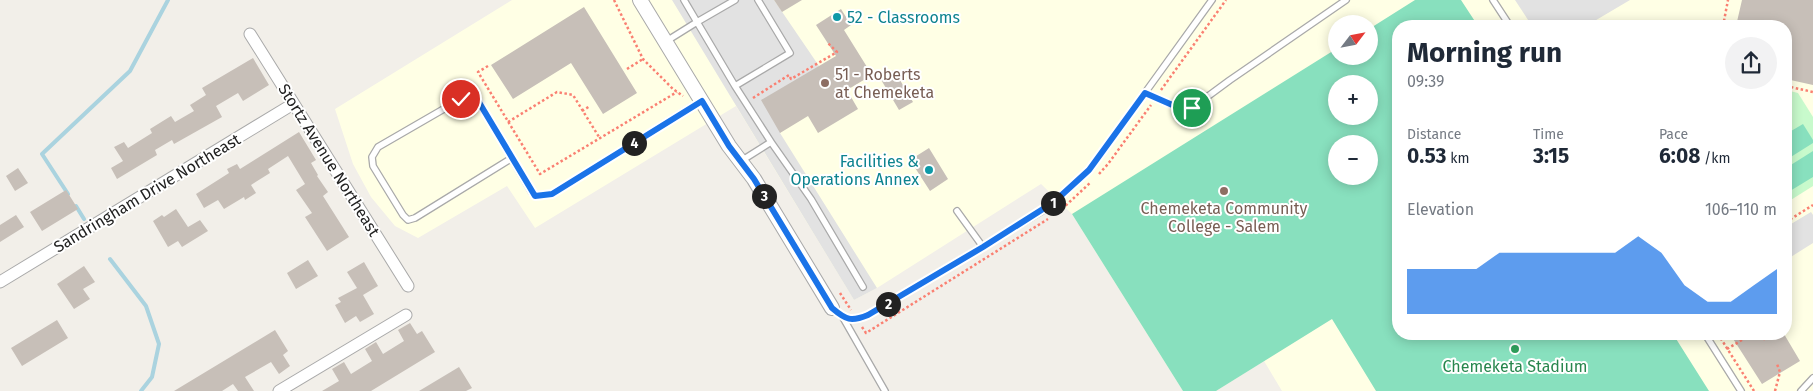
<!DOCTYPE html>
<html lang="en">
<head>
<meta charset="utf-8">
<style>
  body { margin:0; font-family:"Fira Sans",sans-serif; background:#f2f2f3; color:#1f2937; height:100vh; display:flex; flex-direction:column; font-size:19px; white-space:nowrap }
  * { box-sizing:border-box; margin:0 }
  p { font-size:16px; color:#747a83 }
  .icon { flex:none; width:28px; height:28px; fill:none; stroke:currentColor; stroke-width:2; stroke-linecap:round; stroke-linejoin:round }
  .map { position:relative; flex:1; overflow:hidden }
  .sheet { position:absolute; left:1392px; top:20px; width:400px; height:320px; display:flex; flex-direction:column; background:#fff; border-radius:20px; box-shadow:0 2px 12px #0003 }
  .sheet>* { flex:none }
  .needle { width:32px; rotate:58deg }
  .buttons { position:absolute; left:1328px; top:15px; display:grid; gap:10px }
  .buttons a { display:grid; place-items:center; width:50px; height:50px; border-radius:50%; background:#fff; box-shadow:0 2px 12px #0003; font-size:25px }
  .pin { position:absolute; display:grid; place-items:center; width:42px; height:42px; color:#fff; margin:-21px; border:2px solid #fff; border-radius:50%; box-shadow:0 1px 5px #0007 }
  .km { position:absolute; width:25px; height:25px; margin:-12px; border-radius:50%; background:#222; color:#fff; font-size:14px; line-height:25px; text-align:center }
  .round { display:grid; place-items:center; flex:none; width:52px; height:52px; border-radius:26px; background:#f2f2f3 }
  .head { display:flex; align-items:center; justify-content:space-between; height:85px; padding:0 15px }
  h1 { font-size:28px; font-weight:700; line-height:38px }
  .figures { display:grid; grid-template-columns:repeat(3,1fr); gap:8px; height:85px; padding:5px 15px }
  .figures div { display:grid; align-content:center }
  .figures b { font-size:21px; font-weight:700 }
  .figures small { font-size:14px; font-weight:400 }
  .figures p { font-size:14px }
  .chart { height:140px; padding:10px 15px }
  .chart p { display:flex; justify-content:space-between }
  .chart svg { width:100%; height:90px; margin-top:5px; fill:#1a73e8; opacity:.7 }
  .map>svg:first-child { display:block }
</style>
</head>
<body>
<div class="map">
<svg width="1813" height="391" viewBox="0 0 1813 391">
  <rect width="100%" height="100%" fill="#f2efe9"/>
  <path fill="#ffffe5" fill-rule="evenodd" d="M512,0H1813V391H1282L1264,361L1216,391H1183L1072,214L1041,184L877,288L854,300L736,106L535,228L507,186L418,238L395,226L371,197L353,164L335,109ZM1336,24H1369V56H1336ZM1399,26H1786V334H1399ZM1336,84H1369V116H1336ZM1336,144H1369V176H1336Z"/>
  <path fill="#c8facc" d="M1790,91L1798,93L1813,117V186L1786,203V93Z"/>
  <path fill="#88e0be" fill-rule="evenodd" d="M1415,0H1461L1478,26H1399V334H1673L1709,391H1376L1332,319L1216,391H1183L1072,214L1336,49V56H1369V29ZM1336,84H1369V116H1336ZM1336,144H1369V176H1336Z
    M1803,124L1813,140V143L1786,160V134Z
    M1813,151V177L1790,191L1786,185V168Z"/>
  <path fill="#e2e2e2" d="M672,0H774L819,66L780,133L877,288L854,300Z
    M1515,0H1630L1586,26H1532Z
    M1811,212L1813,215V243L1786,260V227Z"/>
  <g fill="none" stroke-linecap="round" stroke-linejoin="round">
    <path stroke="#aad3df" stroke-width="4" d="M68,194L42,154L130,71L168,0
      M76,206L84,219
      M110,259L146,306L159,344L152,377L141,391"/>
  </g>
  <path fill="#c7bfb8" d="M774,0H802L782,12Z
    M1742,0H1813V85L1786,79V26H1736Z
    M584,7L637,93L603,114L571,63L513,99L491,65Z
    M841,9L851,25L844,30L872,75L847,90L858,109L818,133L808,116L780,133L761,100L836,56L816,25Z
    M253,58L269,85L243,101L238,93L216,106L222,117L174,144L172,140L155,150L157,155L117,179L111,168L123,161L114,147L124,142L128,148L152,133L150,129L171,116L175,122L194,111L190,105L206,95L202,88Z
    M894,70L913,102L899,110L880,78Z
    M299,132L316,160L311,163L318,175L317,176L328,192L323,196L349,237L327,251L305,217L312,213L296,190L305,184L288,156L268,169L270,173L251,185L256,193L245,200L244,197L224,209L218,200L204,208L196,194L229,173L227,169L237,164L240,169Z
    M929,148L948,179L930,191L910,160Z
    M18,168L28,183L15,191L6,176Z
    M66,190L78,209L42,231L30,212Z
    M176,209L188,227L200,220L208,231L182,247L178,241L168,247L153,221L162,215L164,217Z
    M16,215L24,227L0,242V225Z
    M308,260L318,276L296,289L287,273Z
    M364,262L378,286L363,295L374,314L360,322L356,316L345,323L335,305L341,302L338,298L357,288L347,272Z
    M84,266L95,282L83,289L90,299L74,309L57,284Z
    M57,320L68,338L22,366L11,348Z
    M410,323L417,334L422,331L435,352L371,391H322L339,381L332,369L344,362L351,374L372,361L365,349L376,342L383,354L404,341L398,330Z
    M275,330L288,351L283,355L290,366L279,374L271,362L245,377L254,391H238L233,384L222,391H174Z
    M1730,334H1784L1800,361L1762,384Z
    M459,367L472,388L466,391H419Z"/>
  <g fill="none" stroke-linecap="round" stroke-linejoin="round">
    <defs>
      <path id="service" d="M735,0L697,22L735,86L790,53L758,0
        M1493,0L1510,26
        M665,42L697,22L684,0
        M735,86L771,142L741,161
        M1145,93L1177,107L1192,108L1230,80L1346,0
        M771,142L811,199L863,287
        M512,158L415,218L408,220L403,215L373,166L372,157L378,147L461,99L471,95L477,99L531,191L535,196L552,194L701,101
        M957,211L983,247
        M832,308C846,320 851,322 868,315L1042,211L1054,202L1089,170L1103,151L1212,0
        M842,316L885,391
        M1705,334L1741,391
        M1801,391L1813,378"/>
      <path id="minor" d="M250,34L408,286
        M0,282L293,104
        M279,391L406,315"/>
      <path id="tertiary" d="M640,0L729,146L754,179L832,308"/>
    </defs>
    <use href="#service" stroke="#a9a9a9" stroke-width="8"/>
    <use href="#minor" stroke="#a9a9a9" stroke-width="13"/>
    <use href="#tertiary" stroke="#a9a9a9" stroke-width="16"/>
    <path stroke="#fa8072" stroke-width="2.5" stroke-dasharray="2.5 2.5" stroke-linecap="butt" d="M614,0L643,59L673,89L683,96
      M1723,26L1728,0
      M488,66L478,72L540,174L677,92
      M627,69L643,59
      M1786,86L1813,92
      M1161,90L1226,0
      M753,98L789,75L791,79L837,52L827,42
      M582,111L590,106
      M508,122L557,92L573,95L599,137
      M1099,174L1108,164L1151,105
      M1062,209L1091,182
      M1786,222L1813,205
      M1786,274L1789,272
      M840,293L851,310
      M862,327L866,333L1048,219
      M1718,334L1754,391
      M1762,334L1765,340
      M1727,349L1752,334
      M1775,391L1780,372L1777,364"/>
    <use href="#service" stroke="#fff" stroke-width="5.5"/>
    <use href="#minor" stroke="#fff" stroke-width="11"/>
    <use href="#tertiary" stroke="#fff" stroke-width="14"/>
  </g>
  <g fill="none" stroke-linecap="round" stroke-linejoin="round">
    <defs>
      <path id="route" d="M461,99L471,95L477,99L535,196L552,194L702,101L729,146L754,179L832,308C846,320 851,322 868,315L983,247L1054,202L1089,170L1145,93L1177,107L1192,108"/>
    </defs>
    <use href="#route" stroke="#fff" stroke-width="10"/>
    <use href="#route" stroke="#1a73e8" stroke-width="6"/>
  </g>
  <g fill="#0f9aa8" stroke="#fff" stroke-width="2">
    <circle cx="837" cy="17" r="5"/>
    <circle cx="929" cy="170" r="5"/>
  </g>
  <g fill="#8d6e63" stroke="#fff" stroke-width="2">
    <circle cx="825" cy="83" r="5"/>
    <circle cx="1224" cy="191" r="5"/>
  </g>
  <circle fill="#2e9e5b" stroke="#fff" stroke-width="2" cx="1515" cy="349" r="5"/>
  <g text-anchor="middle" dominant-baseline="central" stroke-width="4" stroke-linejoin="round" paint-order="stroke">
    <g font-size="16" fill="#0d838f" stroke="#fff" text-anchor="start">
      <text x="847" y="17">52 - Classrooms</text>
      <text x="919" y="161" text-anchor="end">Facilities &amp;<tspan x="919" dy="18">Operations Annex</tspan></text>
    </g>
    <g font-size="16" fill="#785e54" stroke="#fff" text-anchor="start">
      <text x="835" y="74">51 - Roberts<tspan x="835" dy="18">at Chemeketa</tspan></text>
      <text x="1224" y="208" text-anchor="middle">Chemeketa Community<tspan x="1224" dy="18">College - Salem</tspan></text>
    </g>
    <g font-size="16" fill="#222" stroke="#fff">
      <text transform="translate(329 160) rotate(58)">Stortz Avenue Northeast</text>
      <text transform="translate(147 193) rotate(-31)">Sandringham Drive Northeast</text>
    </g>
    <g font-size="16" fill="#27864d" stroke="#fff">
      <text x="1515" y="366">Chemeketa Stadium</text>
    </g>
  </g>
</svg>
<div class="buttons">
<a><svg class="needle" viewBox="-14 -14 28 28"><path d="M0-13l5 13h-10z" fill="#e53935"/><path d="M0 13l5-13h-10z" fill="#747a83"/></svg></a>
<a>+</a>
<a>−</a>
</div>
<div class="pin" style="left:1192px;top:108px;background:#1e9e55"><svg class="icon" aria-label="arrive" viewBox="0 0 24 24"><path d="M6 21V4h12l-3 4 3 4H6"/></svg></div>
<div class="pin" style="left:461px;top:99px;background:#d93025"><svg class="icon" aria-label="check" viewBox="0 0 24 24"><path d="M5 12l5 5 9-10"/></svg></div>
<b class="km" style="left:1053px;top:203px">1</b>
<b class="km" style="left:888px;top:304px">2</b>
<b class="km" style="left:764px;top:196px">3</b>
<b class="km" style="left:634px;top:143px">4</b>
<section class="sheet">
<div class="head"><div><h1>Morning run</h1><p>09:39</p></div><a class="round"><svg class="icon" aria-label="share" viewBox="0 0 24 24"><path d="M12 15V3M7 8l5-5 5 5M5 13v7h14v-7"/></svg></a></div>
<div class="figures">
<div><p>Distance</p><b>0.53<small> km</small></b></div>
<div><p>Time</p><b>3:15</b></div>
<div><p>Pace</p><b>6:08<small> /km</small></b></div>
</div>
<div class="chart"><p><span>Elevation</span>106–110 m</p>
<svg viewBox="0 0 160 44" preserveAspectRatio="none"><path d="M0 44V22L10 22L20 22L30 22L40 14L50 14L60 14L70 14L80 14L90 14L100 6L110 14L120 30L130 38L140 38L150 30L160 22V44z"/></svg>
</div>
</section>
</div>
</body>
</html>
